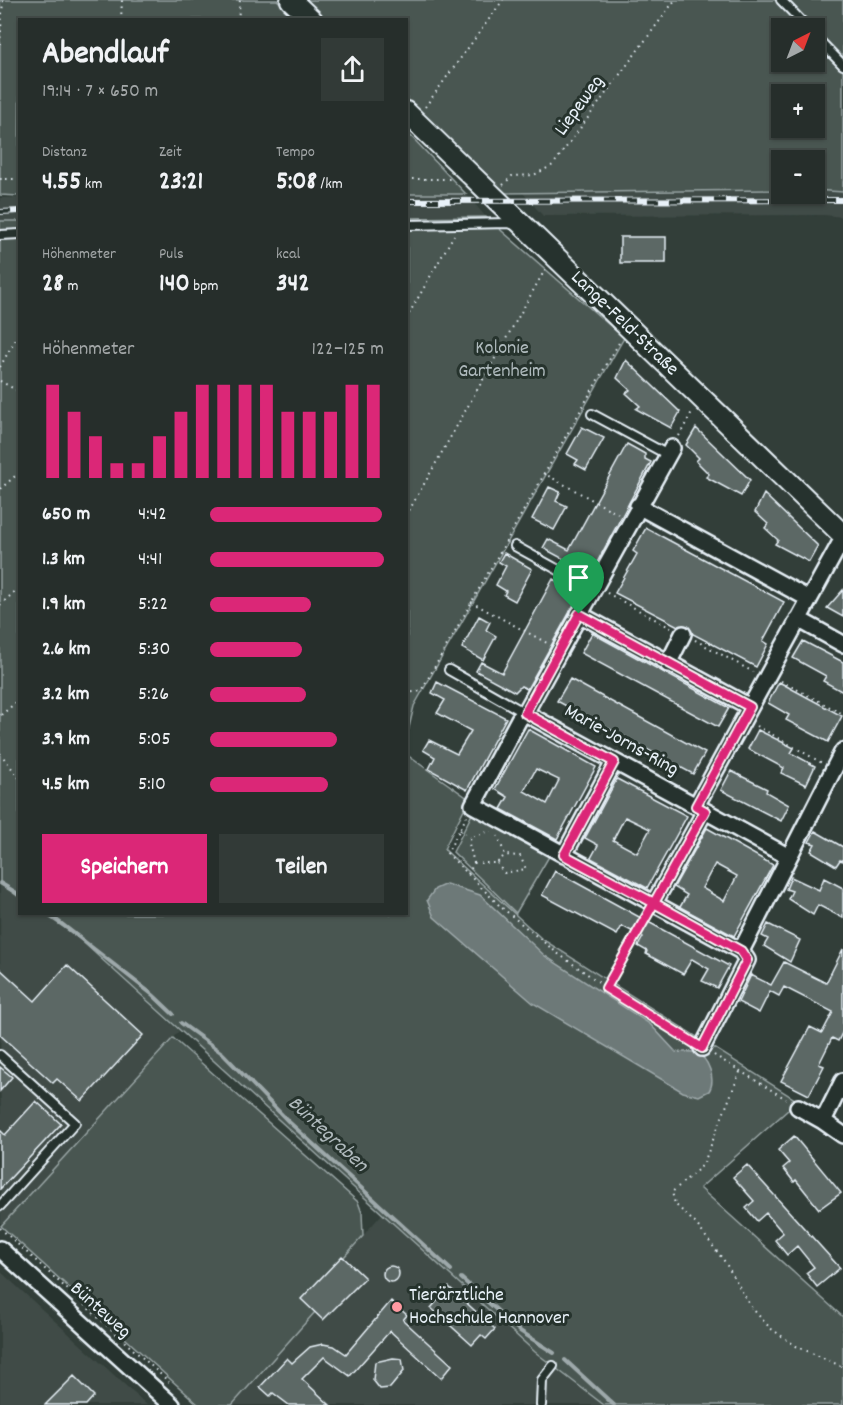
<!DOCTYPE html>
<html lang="de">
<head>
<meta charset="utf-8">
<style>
  body { margin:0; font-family:Dekko,sans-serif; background:#323a37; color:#f1f3f6; height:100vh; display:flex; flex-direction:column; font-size:22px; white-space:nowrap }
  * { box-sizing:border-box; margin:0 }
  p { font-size:20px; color:#a4a8a9 }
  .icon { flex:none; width:33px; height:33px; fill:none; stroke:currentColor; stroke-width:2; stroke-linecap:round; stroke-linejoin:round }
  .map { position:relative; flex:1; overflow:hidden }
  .sheet { position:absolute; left:18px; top:18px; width:390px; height:897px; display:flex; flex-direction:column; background:#262e2b; border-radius:0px; box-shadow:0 2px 4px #0004,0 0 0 2px #424a47 }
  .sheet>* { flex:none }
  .needle { width:39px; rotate:42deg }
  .controls { position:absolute; left:771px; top:18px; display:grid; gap:12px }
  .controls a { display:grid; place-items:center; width:54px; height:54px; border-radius:0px; background:#262e2b; box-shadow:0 2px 4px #0004,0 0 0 2px #424a47; font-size:30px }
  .pin { position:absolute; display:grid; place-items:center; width:51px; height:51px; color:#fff; margin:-62px -26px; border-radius:50% 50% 50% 0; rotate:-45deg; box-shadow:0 0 6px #0007 }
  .pin .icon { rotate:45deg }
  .round { display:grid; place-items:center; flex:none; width:63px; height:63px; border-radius:0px; background:#323a37 }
  .summary { display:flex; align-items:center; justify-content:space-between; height:102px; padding:0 24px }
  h1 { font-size:33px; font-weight:700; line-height:45px }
  .metrics { display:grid; grid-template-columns:repeat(3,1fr); gap:9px; height:102px; padding:6px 24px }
  .metrics div { display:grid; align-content:center }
  .metrics b { font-size:26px; font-weight:700 }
  .metrics small { font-size:16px; font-weight:400 }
  .metrics p { font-size:16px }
  .chart { height:168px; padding:12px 24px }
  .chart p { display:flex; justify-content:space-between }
  .chart svg { width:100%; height:108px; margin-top:6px; stroke:#db2777; stroke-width:6 }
  .cta { display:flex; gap:12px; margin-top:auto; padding:12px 24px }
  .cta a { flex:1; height:69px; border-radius:0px; background:#db2777; color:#fff; font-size:24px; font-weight:700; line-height:69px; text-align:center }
  .cta a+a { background:#323a37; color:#f1f3f6 }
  ul { padding:0 24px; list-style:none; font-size:20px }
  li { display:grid; grid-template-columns:96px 72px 1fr; align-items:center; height:45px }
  li i { height:15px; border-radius:8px; background:#db2777 }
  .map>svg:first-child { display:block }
</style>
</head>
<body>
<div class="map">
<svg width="843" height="1405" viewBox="0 0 843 1405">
  <rect width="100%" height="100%" fill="#323e39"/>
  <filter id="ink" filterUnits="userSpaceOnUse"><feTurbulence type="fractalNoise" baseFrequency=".0167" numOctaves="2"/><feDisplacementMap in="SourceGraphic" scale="12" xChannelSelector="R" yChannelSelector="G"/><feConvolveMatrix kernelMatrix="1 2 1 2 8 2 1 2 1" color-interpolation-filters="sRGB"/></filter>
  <g filter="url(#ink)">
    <path fill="#3f4b46" d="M781,190L782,194H814L815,190L843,192V217L824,215L543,216L523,193Z
      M406,194H466L486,217L407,218Z
      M0,198H19V221H0Z
      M0,883L19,897L20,914H44L74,935L179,1031L1,1226Z
      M382,1214L535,1352L604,1405H232L315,1313L344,1257Z
      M0,1271L147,1405H0Z"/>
    <path fill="#495651" stroke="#98a4a4" stroke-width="1.5" fill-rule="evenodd" d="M0,0H277L299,19L20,20L19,196L0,195Z
      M302,0H843V192L815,190L814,160H782L781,190L503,193L407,100L406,20L323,19ZM782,28H814V62H782ZM782,94H814V128H782Z
      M406,132H407L466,194H407Z
      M486,217L624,338L414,706L407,736V218Z
      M0,221H20L19,897L0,883Z
      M407,755L469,799L444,849L542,939L798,1101L700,1188L843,1317V1405H604L535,1352L75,935L44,914H406Z
      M473,812L551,853L516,913L453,852Z
      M173,1038L358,1202L362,1213L363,1236L344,1257L315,1312L232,1405H199L1,1226Z"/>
    <path fill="#6d7978" stroke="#9ea9ab" stroke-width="1.5" d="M446,884L480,895L545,956L650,1024L676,1052C683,1053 690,1050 696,1053C709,1058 716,1080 709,1091L699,1096L683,1092L533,1003L434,917L427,900L435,889Z"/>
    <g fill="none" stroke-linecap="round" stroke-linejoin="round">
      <path stroke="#9ea9ab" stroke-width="4" d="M0,883L20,895
        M49,914L153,995L173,1014
        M181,1023L222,1053L289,1122L451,1270
        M461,1278L520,1331L554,1353
        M565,1360L614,1405"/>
    </g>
    <path fill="#5c6865" stroke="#e8f1f8" stroke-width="1.5" fill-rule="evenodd" d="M620,237H666V263H620Z
      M626,360L680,412L671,428L636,409L640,406L626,393L630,390L617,378Z
      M582,427L604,438L586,470L575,464L578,460L567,454Z
      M696,428L750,480L741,496L706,477L709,474L696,461L699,458L686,445Z
      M627,444L645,454V459L651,462L594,568L587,564L582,569L543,548L548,539L569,550Z
      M549,487L560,492L556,501L567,506L554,530L532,519Z
      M764,494L818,546L809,562L775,544L778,540L765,528L768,524L755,512Z
      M646,528L784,602L763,641L768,644L756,667L693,634L688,626H678L615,593L637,554L633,551Z
      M504,553L532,569L515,601L504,595L506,591L496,585L506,566L499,562Z
      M553,579L571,589V595L577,599L527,689L521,686L515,692L476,671L481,662L502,673Z
      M843,590V617L827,608Z
      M479,616L490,622L486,630L496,636L483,660L462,648Z
      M592,633L729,708L718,727L581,653Z
      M803,641L843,662V692L823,681L826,676L793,658Z
      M570,679L705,753L693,774L557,701Z
      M437,682L506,718L467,790L429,769L435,757L423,750L429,740L457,754L471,731L437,713L445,700L432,693Z
      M779,682L842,716L828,742L786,720L789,715L768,703Z
      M528,729L596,767L557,839L501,809L508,797L495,789ZM536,769L559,780L547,804L524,791Z
      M758,730L794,748L791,753L815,766L806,785L781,773L784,768L748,749Z
      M731,771L767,789L766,792L789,805L781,821L721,790Z
      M617,779L687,816L647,888L591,858L598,845L585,838ZM625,817L650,829L637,853L613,840Z
      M707,828L773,865L734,936L680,907L687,895L674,887ZM715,864L737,876L724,901L702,888Z
      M815,831L843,847V861L840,860L836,866L811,851L815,844L809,842Z
      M555,871L729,966L717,988L702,981L709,969L692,959L683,974L646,954L647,951L638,946L643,937L622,926L617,935L542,895Z
      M791,877L819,890L824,878L843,888V918L818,905L813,915L788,899L792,891L786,889Z
      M768,924L800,940L790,962L764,946L768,939L762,936Z
      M843,949V1031L838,1041L832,1038L819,1064L824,1066L809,1095L781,1081L810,1027L822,1033L833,1012L784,987L779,996L770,991L759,1013L738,1002L751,975L771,985L784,962L826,983Z
      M67,965L143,1035L82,1101L57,1079L53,1083L0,1035V969L35,1001Z
      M0,1067L12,1077L0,1091Z
      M36,1101L61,1124L0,1189V1130L5,1135Z
      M794,1136L841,1193L819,1209L796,1180L794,1182L783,1168L789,1163L778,1150Z
      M747,1165L840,1268L817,1287L806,1273L814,1267L797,1246L787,1255L775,1240L783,1233L766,1213L757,1221L746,1208L754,1201L733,1177Z
      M342,1256L365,1278L323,1320L301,1299Z
      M383 1274a8 8 0 1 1 16 0a8 8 0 1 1-16 0Z
      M449,1287L495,1329L486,1339L481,1335L472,1345L431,1308Z
      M391,1301L407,1315L403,1320L452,1365L441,1378L390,1331L350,1376L324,1357L302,1379L330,1405H289L273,1393L270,1396L260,1387L287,1358L292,1363L310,1347L323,1344L334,1346L346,1354Z
      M393,1358L402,1359L404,1371L390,1388L380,1389L373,1380L375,1362Z
      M74,1376L94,1396L86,1405H45Z"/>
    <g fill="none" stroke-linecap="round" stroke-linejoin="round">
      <defs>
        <path id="service" d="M781,0L808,28
          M814,35L843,65
          M406,225L509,223L517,226
          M0,235L20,234
          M592,414L668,455
          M515,546L593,589
          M449,670L525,713
          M0,1055L75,1123L0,1206
          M541,1405L542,1380L553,1366"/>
        <path id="minor" d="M672,448L525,713L696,806L843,538
          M638,506L809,599
          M579,614L750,707
          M798,619L843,644
          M668,664L683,634
          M525,713L519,719L473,805L741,951
          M696,806L789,857
          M564,855L614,762
          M654,903L705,811
          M702,1048L747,960L741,951L843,751
          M843,1081L823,1121L843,1135
          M798,1107L823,1121
          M0,1249L172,1405"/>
        <path id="tertiary" d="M291,0L312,20
          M406,112L843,535"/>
      </defs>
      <use href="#service" stroke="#e8f1f8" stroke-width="12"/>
      <use href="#minor" stroke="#e8f1f8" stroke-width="20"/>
      <use href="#tertiary" stroke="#e8f1f8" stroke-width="24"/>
      <path stroke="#e8f1f8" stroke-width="2" stroke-dasharray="1.5 4.5" stroke-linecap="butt" d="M121,20L122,0
        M238,20L240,0
        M0,44L3,0
        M425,107L503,0
        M0,179H20
        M406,179H452
        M503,185L512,176L534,175L553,165L675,0
        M406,319L454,235
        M0,367L20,331
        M0,381L20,392
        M679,436L692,412
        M543,473L620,515
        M0,489L20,472
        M406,516L546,268
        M607,593L671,628
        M471,602L547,643
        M0,605L20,587
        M695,640L753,672
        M781,681L843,714
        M406,693L421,691L620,341
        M1,715L20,699
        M757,726L822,763
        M0,753L20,779
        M467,816L447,853L501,907L557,953L652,1019L691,1041
        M460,830L470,837
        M474,863H497L505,855L498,836
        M497,863L504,873L526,869L520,856L505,855
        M468,874L474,863L469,844L471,837L491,831
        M606,987L646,916
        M714,1055L786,1099
        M740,1072L703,1165L672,1192L675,1204L696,1224L725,1262L751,1307L770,1328L796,1346L843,1367
        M0,1228L169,1382"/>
      <use href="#service" stroke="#26332d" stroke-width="8"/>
      <use href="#minor" stroke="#26332d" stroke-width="15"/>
      <use href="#tertiary" stroke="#26332d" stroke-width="20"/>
      <defs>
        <path id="rail" d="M406,201L843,200
          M0,212L20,211"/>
      </defs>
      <use href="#rail" stroke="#e8f1f8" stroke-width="6"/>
      <use href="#rail" stroke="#26332d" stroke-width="4" stroke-dasharray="11" stroke-linecap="butt"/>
    </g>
  </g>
  <g fill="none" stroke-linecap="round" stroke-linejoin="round" filter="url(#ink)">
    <defs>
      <path id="route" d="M579,614L525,713L614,762L564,855L654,903L606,988L702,1048L747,960L741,951L654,903L705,811L696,806L750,707L579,614"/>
    </defs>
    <use href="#route" stroke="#fff" stroke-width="12"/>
    <use href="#route" stroke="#db2777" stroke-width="8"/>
  </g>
  <circle fill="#ff9aa2" stroke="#26332d" stroke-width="2" cx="397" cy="1307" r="6"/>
  <g text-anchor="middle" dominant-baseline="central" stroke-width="6" stroke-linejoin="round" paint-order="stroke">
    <g font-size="20" fill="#e8f1f8" stroke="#26332d">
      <text transform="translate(580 106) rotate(-54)">Liepeweg</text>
      <text transform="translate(624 324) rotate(44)">Lange-Feld-Straße</text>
      <text transform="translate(621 741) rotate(29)">Marie-Jorns-Ring</text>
      <text transform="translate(100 1311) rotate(42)">Bünteweg</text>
    </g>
    <g font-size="20" fill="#b0bbbe" stroke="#26332d">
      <text x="502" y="349">Kolonie<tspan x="502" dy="23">Gartenheim</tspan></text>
    </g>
    <g font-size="20" fill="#e8f1f8" stroke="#26332d" text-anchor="start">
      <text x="409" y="1296">Tierärztliche<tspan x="409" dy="23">Hochschule Hannover</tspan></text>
    </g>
    <g font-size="21" font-style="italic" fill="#b1bbbe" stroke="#26332d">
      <text transform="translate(327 1135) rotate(43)">Büntegraben</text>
    </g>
  </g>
</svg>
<div class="controls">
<a><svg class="needle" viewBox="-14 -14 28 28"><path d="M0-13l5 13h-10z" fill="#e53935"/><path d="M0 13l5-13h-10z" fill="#a4a8a9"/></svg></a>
<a>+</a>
<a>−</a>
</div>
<div class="pin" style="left:579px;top:614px;background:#1e9e55"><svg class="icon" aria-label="arrive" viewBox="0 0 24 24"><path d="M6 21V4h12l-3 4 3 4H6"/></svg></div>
<section class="sheet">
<div class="summary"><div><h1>Abendlauf</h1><p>19:14 · 7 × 650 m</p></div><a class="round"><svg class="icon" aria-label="share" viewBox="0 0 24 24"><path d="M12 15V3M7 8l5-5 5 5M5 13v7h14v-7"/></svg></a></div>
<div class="metrics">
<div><p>Distanz</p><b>4.55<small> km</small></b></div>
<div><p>Zeit</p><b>23:21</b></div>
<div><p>Tempo</p><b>5:08<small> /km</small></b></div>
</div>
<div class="metrics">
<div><p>Höhenmeter</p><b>28<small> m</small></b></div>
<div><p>Puls</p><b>140<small> bpm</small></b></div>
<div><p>kcal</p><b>342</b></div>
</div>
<div class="chart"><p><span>Höhenmeter</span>122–125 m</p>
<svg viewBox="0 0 160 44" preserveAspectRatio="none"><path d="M5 44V6M15 44V17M25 44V27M35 44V38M45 44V38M55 44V27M65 44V17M75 44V6M85 44V6M95 44V6M105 44V6M115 44V17M125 44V17M135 44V17M145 44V6M155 44V6"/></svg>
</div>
<ul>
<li><b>650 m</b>4:42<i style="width:99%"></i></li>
<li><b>1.3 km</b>4:41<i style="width:100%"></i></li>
<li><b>1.9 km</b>5:22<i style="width:58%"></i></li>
<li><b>2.6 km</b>5:30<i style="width:53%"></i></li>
<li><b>3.2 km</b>5:26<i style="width:55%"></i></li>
<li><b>3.9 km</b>5:05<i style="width:73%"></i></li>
<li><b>4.5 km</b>5:10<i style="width:68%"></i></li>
</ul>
<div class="cta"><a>Speichern</a><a>Teilen</a></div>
</section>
</div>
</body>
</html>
